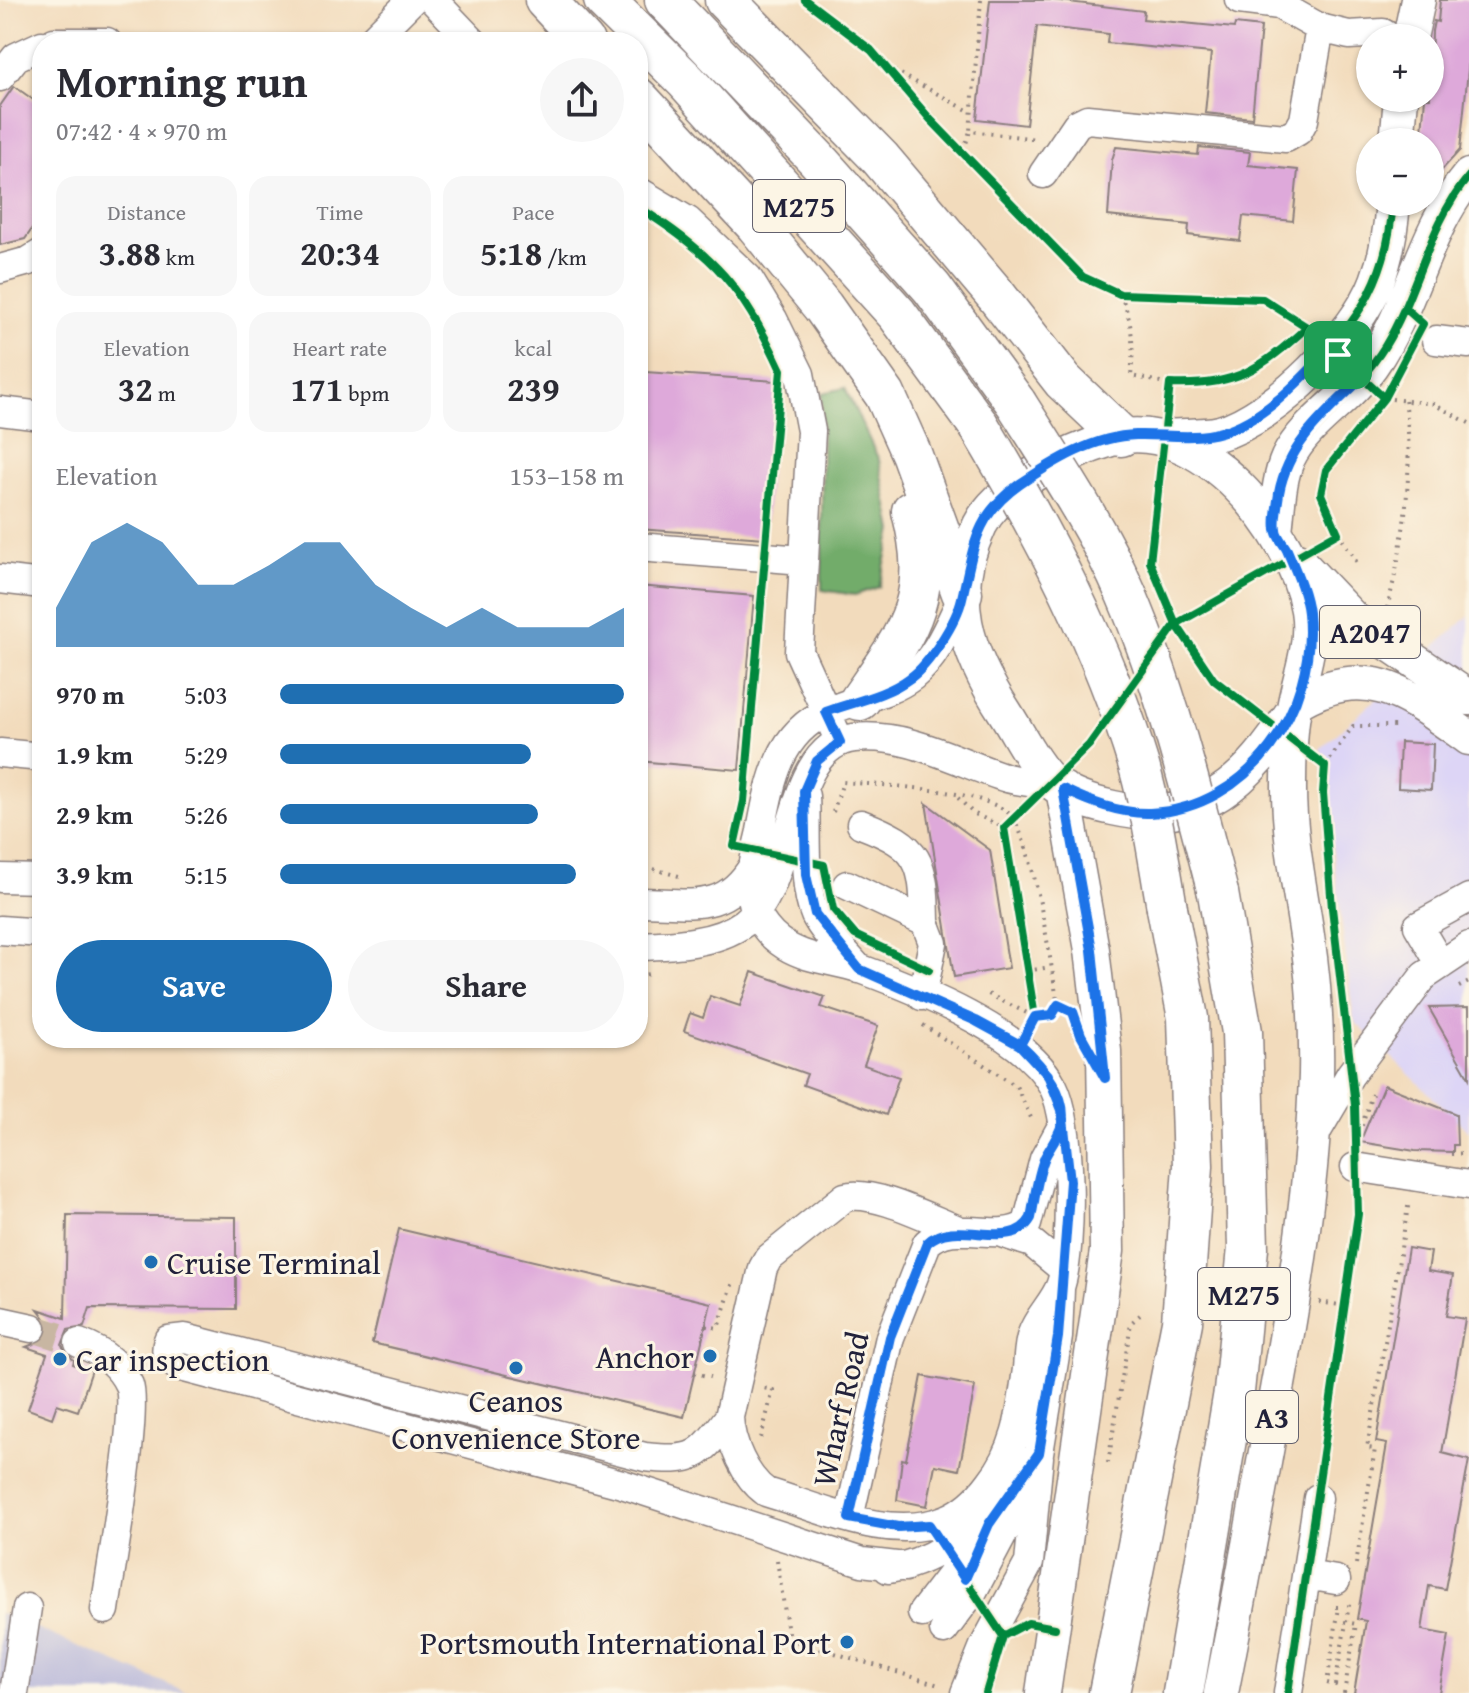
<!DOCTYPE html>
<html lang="en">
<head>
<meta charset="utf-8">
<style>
  body { margin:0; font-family:"Gentium Book Plus",serif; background:#f7f7f7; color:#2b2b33; height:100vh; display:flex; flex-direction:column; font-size:30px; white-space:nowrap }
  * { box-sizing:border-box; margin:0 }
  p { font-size:26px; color:#7c7c81 }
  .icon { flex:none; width:44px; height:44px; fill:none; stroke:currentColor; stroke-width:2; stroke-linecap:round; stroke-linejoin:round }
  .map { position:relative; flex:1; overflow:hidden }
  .drawer { position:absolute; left:32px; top:32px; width:616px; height:1016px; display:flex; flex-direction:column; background:#fff; border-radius:32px; box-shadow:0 2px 6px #0004 }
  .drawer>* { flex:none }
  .tools { position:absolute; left:1356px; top:24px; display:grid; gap:16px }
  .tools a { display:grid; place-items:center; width:88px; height:88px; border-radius:50%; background:#fff; box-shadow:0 2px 6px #0004; font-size:40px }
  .pin { position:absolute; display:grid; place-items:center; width:68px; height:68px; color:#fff; margin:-34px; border-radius:16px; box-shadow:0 4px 12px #0006 }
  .round { display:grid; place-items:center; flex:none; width:84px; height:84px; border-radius:42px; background:#f7f7f7 }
  .summary { display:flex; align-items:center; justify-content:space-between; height:136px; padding:0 24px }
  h1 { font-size:44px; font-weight:800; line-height:60px }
  .figures { display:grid; grid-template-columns:repeat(3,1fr); gap:12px; height:136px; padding:8px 24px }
  .figures div { display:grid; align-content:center; border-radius:20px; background:#f7f7f7; text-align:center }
  .figures b { font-size:34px; font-weight:800 }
  .figures small { font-size:22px; font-weight:400 }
  .figures p { font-size:22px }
  .chart { height:224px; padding:16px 24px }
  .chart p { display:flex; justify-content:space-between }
  .chart svg { width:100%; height:144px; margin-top:8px; fill:#1f6fb2; opacity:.7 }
  .button { display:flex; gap:16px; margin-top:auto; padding:16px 24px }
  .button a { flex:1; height:92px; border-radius:48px; background:#1f6fb2; color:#fff; font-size:32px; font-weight:800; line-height:92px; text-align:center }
  .button a+a { background:#f7f7f7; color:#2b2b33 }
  ul { padding:0 24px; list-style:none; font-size:26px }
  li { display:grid; grid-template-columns:128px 96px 1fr; align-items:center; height:60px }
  li i { height:20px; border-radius:10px; background:#1f6fb2 }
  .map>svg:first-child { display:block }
</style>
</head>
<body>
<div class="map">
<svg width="1469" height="1693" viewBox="0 0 1469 1693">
  <rect width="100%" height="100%" fill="#fcf5e5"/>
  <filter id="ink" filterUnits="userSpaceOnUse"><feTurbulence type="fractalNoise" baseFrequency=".0125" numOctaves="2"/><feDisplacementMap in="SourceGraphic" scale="16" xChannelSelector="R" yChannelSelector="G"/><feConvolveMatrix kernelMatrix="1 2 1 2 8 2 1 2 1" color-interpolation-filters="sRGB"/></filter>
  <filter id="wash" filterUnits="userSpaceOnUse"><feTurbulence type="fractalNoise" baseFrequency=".006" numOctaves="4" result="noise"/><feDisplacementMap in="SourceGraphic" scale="32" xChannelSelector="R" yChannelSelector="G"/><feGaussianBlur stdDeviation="1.8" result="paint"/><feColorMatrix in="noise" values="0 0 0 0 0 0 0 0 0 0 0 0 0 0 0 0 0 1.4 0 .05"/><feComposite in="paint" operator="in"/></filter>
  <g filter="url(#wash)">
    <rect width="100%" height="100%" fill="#f2dbbc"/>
    <path fill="#ddd5f6" d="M1469,616V1132L1354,1021L1320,749Z"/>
    <path fill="#c2c1dc" d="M0,1613L188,1693H0Z"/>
    <path fill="#72ac6b" stroke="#4a6753" stroke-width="2" d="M845,388L879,460L893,531L879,587L855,595L822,590V393Z"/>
    <g id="blocks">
      <path fill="#dea9da" d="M990,0H1052L1144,11L1143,19L1234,28L1235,24L1261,27L1252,118L1205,113L1211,53L1107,43L1108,34L1037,26L1026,125L977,119Z
        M1440,0H1469V60L1460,150L1430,183V142H1421L1425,98H1430L1432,31L1434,21L1438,22Z
        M14,86L42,106V215L25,239L0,245V106Z
        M1116,147L1198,155L1199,147L1250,152L1248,165L1298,170L1293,221L1243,216L1240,241L1188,235L1189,225L1108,216L1112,160Z
        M645,372L776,381L765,538L638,529Z
        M638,586L754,596L739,770L638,761Z
        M1400,742L1433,744L1431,790L1398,788Z
        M926,803L990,850L1009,968L954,977Z
        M752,972L825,997L821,1007L878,1026L864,1065L899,1077L886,1115L803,1085L807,1074L684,1031L690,1013L703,1018L710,996L740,1006Z
        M1469,1007V1078L1429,1008Z
        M1384,1085L1456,1114L1457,1145H1453V1152L1415,1151L1360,1142Z
        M67,1215L236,1217V1309L90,1308L84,1327L68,1330L62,1345L66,1354L74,1360L73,1364L92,1370L78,1411L57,1404L52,1418L28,1409L47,1354L26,1347L44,1340L48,1332V1322L38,1309L65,1318Z
        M399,1229L711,1303L684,1417L372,1343Z
        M1408,1248L1431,1252L1428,1271L1453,1275L1446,1316L1465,1319L1442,1453L1469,1460L1445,1589L1429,1586L1422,1630L1449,1635L1439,1693H1354L1366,1621L1357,1619L1387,1444L1376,1442Z
        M922,1376L975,1386L959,1470L935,1465L927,1506L897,1500L902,1459L906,1460Z"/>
    </g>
  </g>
  <g filter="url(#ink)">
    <use href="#blocks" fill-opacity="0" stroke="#8a7e7c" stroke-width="2"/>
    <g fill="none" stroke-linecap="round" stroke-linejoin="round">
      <path stroke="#c8b6a2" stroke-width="28" stroke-dasharray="28 14" stroke-linecap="butt" d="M32,1328L79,1343"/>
      <defs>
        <path id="minor" d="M433,0L473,42
          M1239,0L1279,5L1320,28L1349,35L1383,33L1391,38
          M54,42H107
          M370,42L412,0
          M0,77L16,57L42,45
          M1043,174L1077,124L1087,119L1286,138L1298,131L1304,120L1320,28
          M638,191L688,221L748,278L773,319L800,374L811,431L799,652L840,742
          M0,269L29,261L42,253
          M1436,340L1469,344
          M0,411L42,416
          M638,547L803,560
          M0,579L42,584
          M0,753L42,757
          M805,796C807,829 802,886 815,915C825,935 845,952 859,969
          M861,824C921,847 924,861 925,922
          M0,878L42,879
          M847,885L925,922L933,943L922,996
          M638,902C689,902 723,915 753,866
          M0,930L42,933
          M638,946C672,945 715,944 744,923C797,886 783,746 854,738C907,732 959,763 1007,778C1022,782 1040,783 1055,785
          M1441,965L1418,926L1469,898
          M1313,1138L1350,1075L1424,976L1469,946
          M1355,1167L1469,1185
          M961,1231C932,1220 873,1189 845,1197L768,1259L763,1268L729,1417C730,1443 745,1477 766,1492C821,1508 890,1543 947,1519C964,1512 979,1498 990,1483C1018,1448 1021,1412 1027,1369C1028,1358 1028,1344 1032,1334C1038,1316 1055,1302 1061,1284C1073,1244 1072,1123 1053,1086C1025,1032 918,990 861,969C836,960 809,960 786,946C764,932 752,913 751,887C751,869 757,849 761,831C770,784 778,733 827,712C855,699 888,695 913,676C937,657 949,625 962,598
          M1004,1234L1032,1243L1062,1268
          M0,1321L32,1328
          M79,1343C101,1351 119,1363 129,1385C139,1410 110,1573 105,1610
          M729,1417C699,1457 695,1462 645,1457L185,1338L168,1340C164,1353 167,1358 177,1366L622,1484L862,1562L905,1567
          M849,1518L890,1337L927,1243C955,1216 996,1245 1027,1224L1044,1159L1062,1126
          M888,1569C928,1564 969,1536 993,1505
          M1307,1575L1336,1580
          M922,1613L1007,1502L1039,1453L1058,1337L1060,1289
          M944,1630L973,1591L1020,1502
          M14,1693L27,1608
          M965,1693L984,1646L1029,1563L1039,1457
          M1288,1693L1318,1498"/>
        <path id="major" d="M1410,38L1418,0
          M1397,142L1401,98
          M1165,437C1182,435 1203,437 1220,433C1275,418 1358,333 1377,281C1387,255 1391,229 1393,202
          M1275,531C1278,508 1278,480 1288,458C1304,425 1341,404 1363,376C1412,316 1420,234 1469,176
          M1297,560L1353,619L1469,698
          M1297,702C1370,660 1409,696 1469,738
          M1043,1693L1107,1251L1104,1051L1092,950L1063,789
          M1221,1693C1241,1592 1259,1491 1277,1390C1296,1285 1313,1180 1316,1074C1317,1027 1314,982 1307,936C1300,888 1289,838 1289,789C1289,765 1289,738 1293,714C1298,679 1314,647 1308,610C1295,533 1199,413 1111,439C1071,451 1000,485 980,525C946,595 966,653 1006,714C1020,736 1035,767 1054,784C1069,796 1094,804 1113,808C1203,828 1248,780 1293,711"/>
        <path id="highway" d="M545,0L584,42
          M604,0L686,81L897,314L979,426
          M665,0L816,158L932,288L1016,403
          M725,0L880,158L995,294L1063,381L1121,436
          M638,98L756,225L823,307L885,395L911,453L962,593
          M860,700C909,630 935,600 912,511
          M1109,1693L1182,1322L1193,1166L1188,1018L1167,908
          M1183,1693L1234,1392L1248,1248L1242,1032L1218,893"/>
      </defs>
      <use href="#minor" stroke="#8a7e7c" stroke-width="31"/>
      <use href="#major" stroke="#8a7e7c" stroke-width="37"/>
      <use href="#highway" stroke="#8a7e7c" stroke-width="43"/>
      <path stroke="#8a7e7c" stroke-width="4" stroke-dasharray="2 6" stroke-linecap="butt" d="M981,0L970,131L1036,139
        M424,30L430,42
        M880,63L971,112
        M964,150L970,131
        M1120,294C1133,321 1134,347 1131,376L1170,384
        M1384,398L1433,404L1469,423
        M1338,533L1358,564
        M1387,608C1405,541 1414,466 1405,398
        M1325,766L1353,726H1397
        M958,798L973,813L1004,828
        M833,812L843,782C886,786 970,788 1006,811C1033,829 1051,968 1058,1005L1052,1015L1035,1017L984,992
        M646,867L679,876
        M1027,971L1050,967
        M638,976L649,974
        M1459,987L1469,982
        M923,1025L1016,1086L1033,1122
        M1357,1141L1372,1094
        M1451,1154L1469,1153
        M1319,1302L1346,1306
        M706,1326L718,1328L733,1282
        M694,1373L711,1377
        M761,1438L773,1390L763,1388
        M1108,1463L1131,1323L1140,1315
        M777,1560L789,1639L942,1686
        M1356,1564L1375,1449L1367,1448L1409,1201
        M1336,1607H1339L1327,1683L1335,1685L1346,1623
        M1344,1693L1356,1624L1346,1622L1350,1600"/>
      <use href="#minor" stroke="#fff" stroke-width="28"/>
      <use href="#major" stroke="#fff" stroke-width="34"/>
      <use href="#highway" stroke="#fff" stroke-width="40"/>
      <defs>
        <path id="highway-bridge" d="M1016,403C1055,465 1097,527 1126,594C1167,690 1192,792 1218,893
          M979,426C1044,534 1102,644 1139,766C1152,812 1159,861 1167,908"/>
      </defs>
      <use href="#highway-bridge" stroke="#8a7e7c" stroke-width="43" stroke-linecap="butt"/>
      <use href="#highway-bridge" stroke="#fff" stroke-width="40"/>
      <defs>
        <path id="cycleway" d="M805,0L871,50L930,119L1083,277L1120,294L1263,299L1307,327L1384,398
          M638,207C714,254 744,289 781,370L744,801L734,846L824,865L833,909L855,935L929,970
          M1295,386C1354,324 1386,290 1393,202
          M1289,458C1318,419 1359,388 1385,346C1418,292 1428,225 1469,176
          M1020,1045L1035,1017L1004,828L1089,745L1176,624L1338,533L1321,494L1326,470L1384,398L1423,324L1405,308
          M929,1525L1003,1636
          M986,1693L1003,1636L1028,1623L1055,1628
          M1288,1693L1358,1214L1355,1105L1332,908L1323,793L1325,766L1214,680L1176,624L1150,562L1170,384C1235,387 1261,369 1307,327"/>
      </defs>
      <use href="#cycleway" stroke="#fcf5e5" stroke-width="13"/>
      <use href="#cycleway" stroke="#00873e" stroke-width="8"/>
    </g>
  </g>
  <g fill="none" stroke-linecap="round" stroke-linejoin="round" filter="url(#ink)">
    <defs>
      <path id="route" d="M1338,355L1331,348C1300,380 1265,420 1221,432C1194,440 1163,434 1136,435C1095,436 1054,461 1020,484C974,516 974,548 962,598C957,621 929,665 910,678C886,696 853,702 826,712L840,742L817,761L804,791L806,875L815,914L859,969L976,1021L1020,1045L1048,1075L1062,1110L1070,1181L1058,1337L1039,1453L989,1524L965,1579L929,1525L898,1527L849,1518L890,1337L927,1243C955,1215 1011,1254 1031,1218C1035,1198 1037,1176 1045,1157C1050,1147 1059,1136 1062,1124C1068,1094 1041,1064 1020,1045L1035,1017L1052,1015L1058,1005L1073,1012L1081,1035L1105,1078L1092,950L1063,789C1090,802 1120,814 1150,813C1249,809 1318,708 1308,613C1306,593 1295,569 1287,550C1284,544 1276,536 1276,529C1274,519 1278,503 1279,493C1288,443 1327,412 1362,378L1338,355"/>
    </defs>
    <use href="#route" stroke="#fff" stroke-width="16"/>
    <use href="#route" stroke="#1a73e8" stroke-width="10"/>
  </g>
  <g fill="#1f6fb2" stroke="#fcf5e5" stroke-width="3">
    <circle cx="151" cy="1262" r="8"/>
    <circle cx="710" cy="1356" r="8"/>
    <circle cx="60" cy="1359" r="8"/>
    <circle cx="516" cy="1368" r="8"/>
    <circle cx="847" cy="1642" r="8"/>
  </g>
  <g text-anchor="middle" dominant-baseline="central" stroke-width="6" stroke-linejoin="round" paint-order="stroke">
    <g fill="#fcf5e5" stroke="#63616e" stroke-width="2">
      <rect x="753" y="180" width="92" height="52" rx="6"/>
      <rect x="1320" y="606" width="100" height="52" rx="6"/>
      <rect x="1198" y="1268" width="92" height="52" rx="6"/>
      <rect x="1246" y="1391" width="52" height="52" rx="6"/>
    </g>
    <g font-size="30" font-weight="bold" fill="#22223b">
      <text x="799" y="206">M275</text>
      <text x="1370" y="632">A2047</text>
      <text x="1244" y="1294">M275</text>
      <text x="1272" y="1417">A3</text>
    </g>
    <g font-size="32" fill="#22223b" stroke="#fcf5e5" text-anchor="start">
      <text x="167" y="1262">Cruise Terminal</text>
      <text x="694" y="1356" text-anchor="end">Anchor</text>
      <text x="76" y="1359">Car inspection</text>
      <text x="516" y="1400" text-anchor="middle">Ceanos<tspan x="516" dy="37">Convenience Store</tspan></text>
      <text x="831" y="1642" text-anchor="end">Portsmouth International Port</text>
    </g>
    <g font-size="32" fill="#22223b" stroke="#fcf5e5">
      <text transform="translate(840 1409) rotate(-77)">Wharf Road</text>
    </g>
  </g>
</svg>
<div class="tools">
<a>+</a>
<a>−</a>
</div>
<div class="pin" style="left:1338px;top:355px;background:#1e9e55"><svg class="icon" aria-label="arrive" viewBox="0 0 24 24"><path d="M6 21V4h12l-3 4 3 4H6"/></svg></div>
<section class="drawer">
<div class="summary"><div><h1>Morning run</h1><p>07:42 · 4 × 970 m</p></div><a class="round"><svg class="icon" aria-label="share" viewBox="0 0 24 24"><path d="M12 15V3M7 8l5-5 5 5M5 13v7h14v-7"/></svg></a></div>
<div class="figures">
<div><p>Distance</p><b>3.88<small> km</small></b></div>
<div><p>Time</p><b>20:34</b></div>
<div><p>Pace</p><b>5:18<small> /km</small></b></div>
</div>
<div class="figures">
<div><p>Elevation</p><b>32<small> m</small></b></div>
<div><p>Heart rate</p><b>171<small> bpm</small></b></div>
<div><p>kcal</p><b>239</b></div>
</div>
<div class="chart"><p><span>Elevation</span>153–158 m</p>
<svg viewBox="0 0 160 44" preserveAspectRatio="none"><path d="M0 44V32L10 12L20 6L30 12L40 25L50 25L60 19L70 12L80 12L90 25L100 32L110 38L120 32L130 38L140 38L150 38L160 32V44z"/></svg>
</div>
<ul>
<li><b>970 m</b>5:03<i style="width:100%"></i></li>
<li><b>1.9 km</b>5:29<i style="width:73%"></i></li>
<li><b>2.9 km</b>5:26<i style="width:75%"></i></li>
<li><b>3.9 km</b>5:15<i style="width:86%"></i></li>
</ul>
<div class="button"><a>Save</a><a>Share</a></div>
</section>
</div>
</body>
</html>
